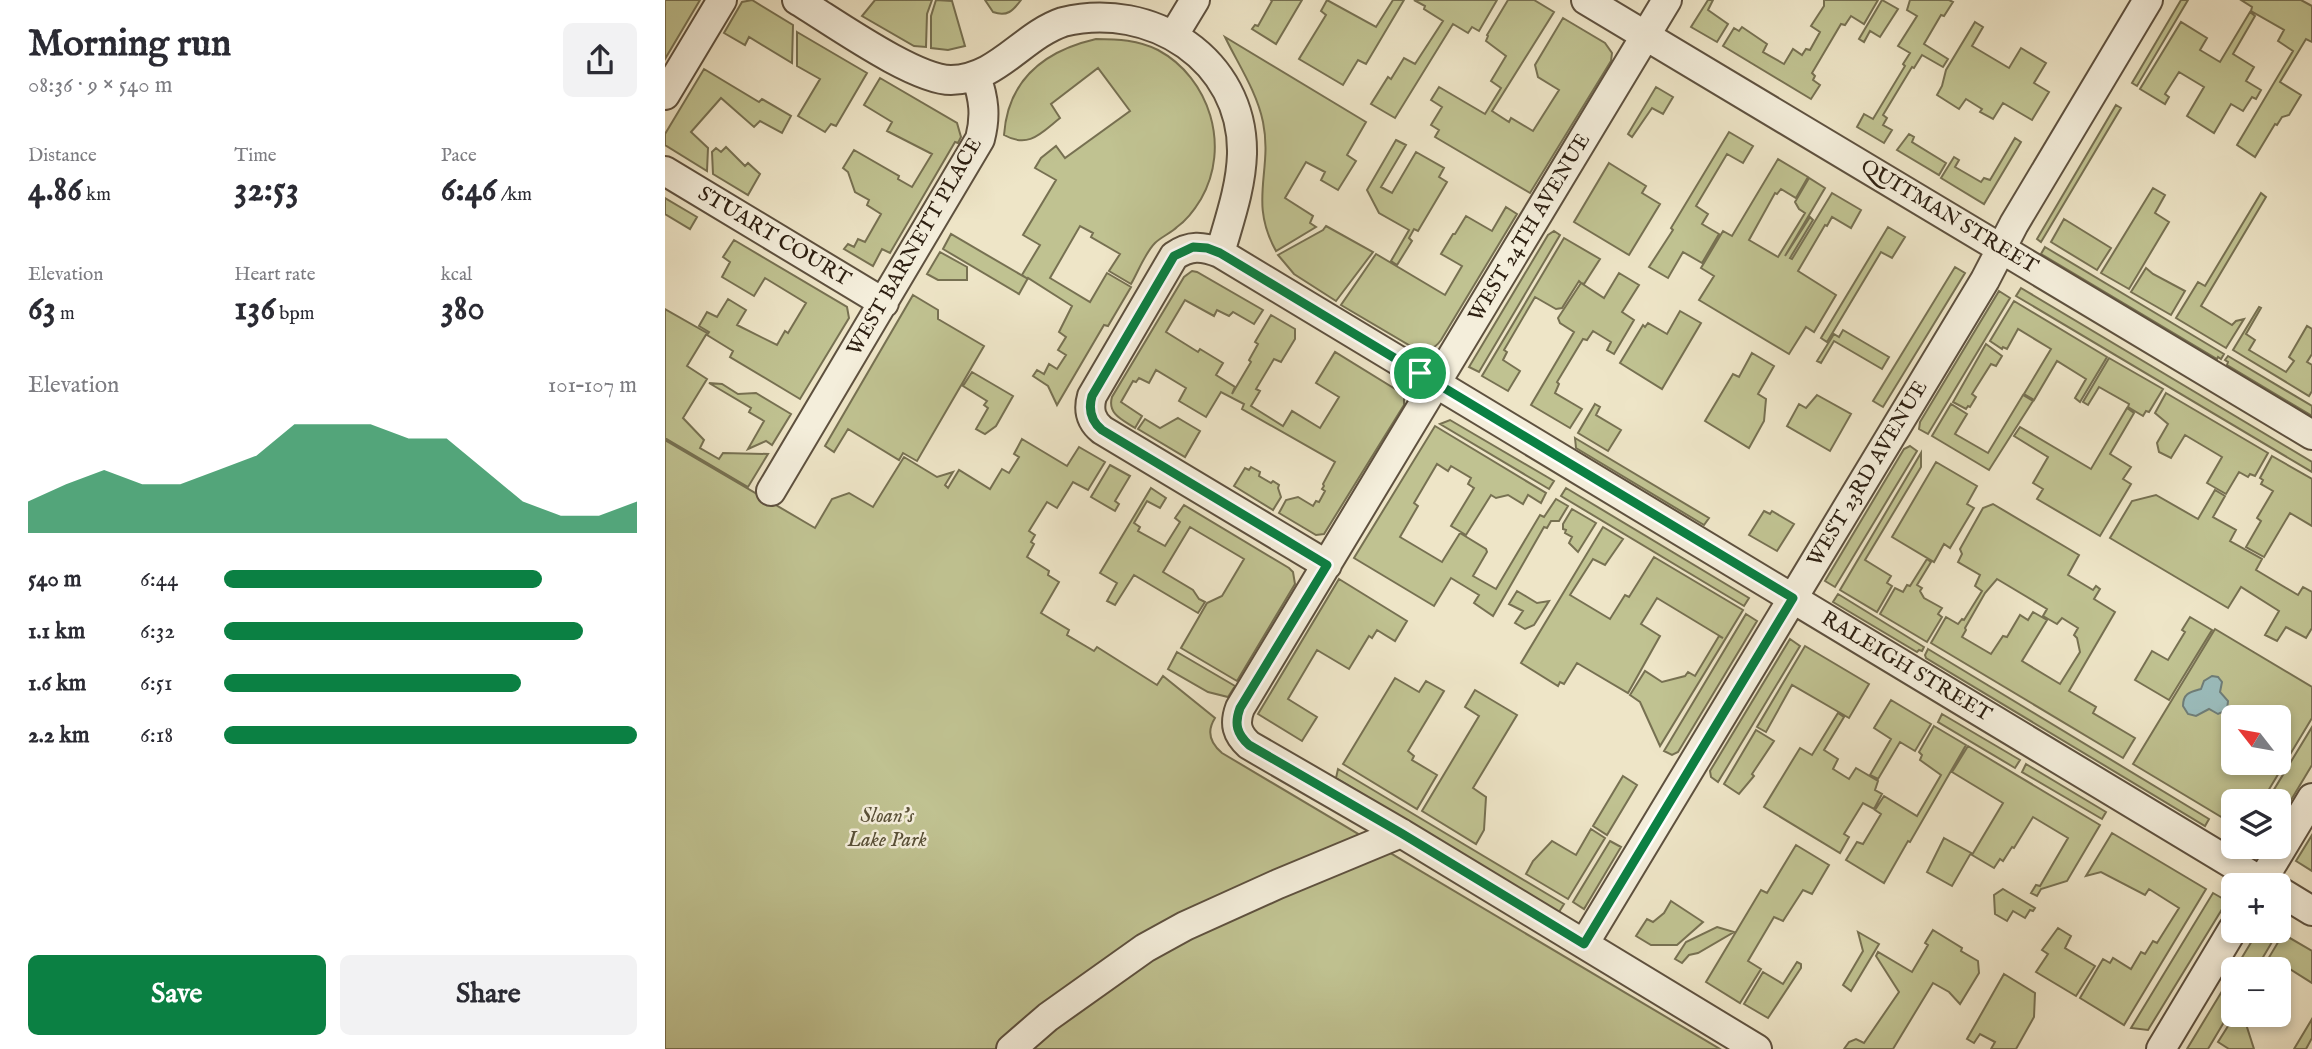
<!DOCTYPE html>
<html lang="en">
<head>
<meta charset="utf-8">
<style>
  body { margin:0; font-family:"IM FELL English",serif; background:#f2f2f3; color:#2b2b33; height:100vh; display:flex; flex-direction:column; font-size:26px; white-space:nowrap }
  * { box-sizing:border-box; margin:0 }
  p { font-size:23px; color:#7c7c81 }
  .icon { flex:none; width:38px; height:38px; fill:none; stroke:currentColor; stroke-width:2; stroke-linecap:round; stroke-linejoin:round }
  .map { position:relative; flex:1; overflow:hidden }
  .details { display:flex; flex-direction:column; background:#fff; width:665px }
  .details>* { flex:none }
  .needle { width:46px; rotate:301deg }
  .fabs { position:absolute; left:1556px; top:705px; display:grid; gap:14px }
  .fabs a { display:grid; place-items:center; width:70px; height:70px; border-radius:10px; background:#fff; box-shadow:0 4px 10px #0003; font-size:35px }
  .pin { position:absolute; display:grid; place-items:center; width:60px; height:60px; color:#fff; margin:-30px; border:4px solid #fff; border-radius:50%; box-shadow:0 2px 7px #0007 }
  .round { display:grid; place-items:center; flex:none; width:74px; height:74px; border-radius:10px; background:#f2f2f3 }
  .headline { display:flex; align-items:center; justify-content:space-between; height:119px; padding:0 28px }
  h1 { font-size:38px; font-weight:700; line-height:52px }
  .metrics { display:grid; grid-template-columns:repeat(3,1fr); gap:10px; height:119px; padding:7px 28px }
  .metrics div { display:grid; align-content:center }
  .metrics b { font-size:35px; font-weight:700 }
  .metrics small { font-size:19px; font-weight:400 }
  .metrics p { font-size:19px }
  .chart { height:196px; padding:14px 28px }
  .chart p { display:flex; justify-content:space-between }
  .chart svg { width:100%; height:126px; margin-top:7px; fill:#0b8043; opacity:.7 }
  .primary-button { display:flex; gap:14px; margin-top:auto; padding:14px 28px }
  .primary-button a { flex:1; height:80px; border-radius:10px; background:#0b8043; color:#fff; font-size:28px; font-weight:700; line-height:80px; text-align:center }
  .primary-button a+a { background:#f2f2f3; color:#2b2b33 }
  ul { padding:0 28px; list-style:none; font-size:23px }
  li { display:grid; grid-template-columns:112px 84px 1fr; align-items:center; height:52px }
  li i { height:18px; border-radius:9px; background:#0b8043 }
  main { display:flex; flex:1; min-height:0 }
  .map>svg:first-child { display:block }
</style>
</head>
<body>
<main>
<section class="details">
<div class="headline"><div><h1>Morning run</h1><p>08:36 · 9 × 540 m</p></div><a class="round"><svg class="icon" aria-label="share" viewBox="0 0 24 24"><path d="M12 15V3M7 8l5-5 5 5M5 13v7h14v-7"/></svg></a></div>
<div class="metrics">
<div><p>Distance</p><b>4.86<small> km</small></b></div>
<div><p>Time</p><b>32:53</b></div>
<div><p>Pace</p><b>6:46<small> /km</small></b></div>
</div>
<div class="metrics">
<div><p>Elevation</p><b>63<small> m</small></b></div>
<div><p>Heart rate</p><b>136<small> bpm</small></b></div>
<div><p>kcal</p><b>380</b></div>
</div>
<div class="chart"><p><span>Elevation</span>101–107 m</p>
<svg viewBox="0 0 160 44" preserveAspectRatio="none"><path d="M0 44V33L10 27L20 22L30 27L40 27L50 22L60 17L70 6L80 6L90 6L100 11L110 11L120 22L130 33L140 38L150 38L160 33V44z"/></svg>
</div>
<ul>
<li><b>540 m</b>6:44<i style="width:77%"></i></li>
<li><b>1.1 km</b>6:32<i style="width:87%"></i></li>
<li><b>1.6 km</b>6:51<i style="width:72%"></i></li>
<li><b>2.2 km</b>6:18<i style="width:100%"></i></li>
</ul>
<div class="primary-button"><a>Save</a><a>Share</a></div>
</section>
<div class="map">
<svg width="1647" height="1049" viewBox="0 0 1647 1049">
  <rect width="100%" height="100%" fill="#eee5c7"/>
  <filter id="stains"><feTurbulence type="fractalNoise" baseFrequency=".00286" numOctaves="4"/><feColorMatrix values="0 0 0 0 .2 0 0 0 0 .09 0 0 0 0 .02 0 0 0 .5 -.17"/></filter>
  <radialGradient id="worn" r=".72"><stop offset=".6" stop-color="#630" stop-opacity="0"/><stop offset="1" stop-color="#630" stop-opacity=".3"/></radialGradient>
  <path fill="#c0c291" stroke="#777152" stroke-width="2" fill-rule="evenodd" d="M0,0H35L0,59Z
    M87,0L128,25L127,63L84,37L80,45L59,33L77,2Z
    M210,0H267L262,14L261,47L249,46L197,16Z
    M271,0L287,1L300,46L283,50L266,48V16Z
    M320,0H356C348,11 342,17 328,12Z
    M606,0H637L611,44L587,29L590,25L593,26L607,1Z
    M662,0L711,27L728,0H739L701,64L693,60L678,85L634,59L661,15L656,11Z
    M749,0H832L814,31L807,27L803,33L788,24L730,118L706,104L723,77L726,79L739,58L750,64L778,21L759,9L760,6Z
    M843,0H869L889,12L827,111L844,122L846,118L868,131L894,90L873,77L870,65L898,18L940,43L947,53L946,61L865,193L770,137L774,130L766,125L777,107L766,100L774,87L820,114L836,88L826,81L841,56L821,41L823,36L822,35Z
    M1043,0H1048L1043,10L1063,24L1052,42L1026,27Z
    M1159,0H1213L1199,24L1186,16L1180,25L1176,24L1147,73L1150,76L1148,80L1155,85L1146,99L1058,46L1069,28L1074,31L1077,27L1102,44L1098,52L1119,64L1128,49L1137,55L1141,49L1145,50L1155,32L1146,26L1159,6Z
    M1217,0L1233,9L1215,37L1205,31L1199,42L1194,39Z
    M1245,0H1284L1288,2L1279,16L1276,15L1259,44L1283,59L1278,67L1257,55L1249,68L1247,67L1218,115L1222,118L1218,125L1227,130L1219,143L1192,127L1199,114L1208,119L1240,66L1238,64L1245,53L1233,46L1252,16L1242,10Z
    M1516,0H1523L1472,86L1467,83Z
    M1576,0H1636L1647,6V42L1641,39L1615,82L1636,95L1624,115L1617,117L1612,125L1610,124L1590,157L1572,145L1628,51L1613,41L1619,30L1586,11L1587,7Z
    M1585,12L1590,16L1568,54L1589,67L1581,81L1596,90L1591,99L1587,97L1578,111L1566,104L1549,133L1522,116L1539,87L1514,72L1500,94L1504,97L1500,104L1475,89L1516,22L1542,38L1535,50L1555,62Z
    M1310,22L1318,27L1307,46L1344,68L1356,48L1381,63L1369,83L1384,92L1367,120L1338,103L1328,119L1315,112L1317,109L1301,99L1294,109L1272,95L1277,86L1281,70Z
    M132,32L202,73L171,126L166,124L160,132L133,116L155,79L132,66Z
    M560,37L701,122L682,155L691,161L673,190L656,180L660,172L641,162L620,198L648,216L645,223L651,227L611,251C583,201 608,171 598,122C592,92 573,64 560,37Z
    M431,39C453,39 473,40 493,50C545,78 566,147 536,199C530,209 522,220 512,227C506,233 496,237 490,243C480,253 473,272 466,284L444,271L455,254L426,237L428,233L415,226L385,278L425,302L442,273L466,287L443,326L439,325L392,405L383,386L368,376L372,370L379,374L384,364L392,369L401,355L393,350L401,337L394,332L407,306L363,278L354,294L278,249L286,234L363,279L357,275L375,245L358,235L391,180L370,168L376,158L391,146L400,158L465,111L433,68L386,104L395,118C376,133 364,149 339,135C343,79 379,51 431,39Z
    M39,69L94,102L97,99L126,116L117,133L95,121L89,127L56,98L26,132L43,148L42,171L0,145V134Z
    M215,78L292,123L296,137L293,143L290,142L225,253L217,249L208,266L179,249L183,244L189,247L193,239L200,242L216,214L202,205L204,200L190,192L183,172L178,168L189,150L234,176L233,179L247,187L267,154L222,131L227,122L199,105Z
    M991,87L1008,97L998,114L987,108L967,137L963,134Z
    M1451,105L1456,108L1376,242L1372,239Z
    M1064,132L1088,146L1078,163L1062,154L1031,206L1043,214L1037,224L1054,234L1037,263L1018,252L1003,278L984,267L1008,230L1006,228Z
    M1244,134L1249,137L1247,142L1281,163L1274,175L1232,150Z
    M1350,138L1356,142L1319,204L1276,178L1289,157L1294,160L1290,167L1316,182L1319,178L1325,180Z
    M731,140L741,145L716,187L727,193L751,152L779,168L774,177L782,182L753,231L749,229L744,238L747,241L732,265L726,261L744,230L714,213L702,190Z
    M61,147L80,166L83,163L95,174L83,195L48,174L47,152L51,148L56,152Z
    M1113,159L1143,177L1131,198L1116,189L1112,194L1110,193L1084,240L1113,257L1140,213L1134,209L1130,202L1144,178L1160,188L1120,256L1145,217L1148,220L1125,258L1127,259L1167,193L1196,210L1186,228L1167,217L1162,226L1160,225L1133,271L1171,295L1149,332L1141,327L1124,354L1034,300L1049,276L1036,268L1058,231L1067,236Z
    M944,163L981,186L977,193L995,204L964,255L909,222Z
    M1488,188L1500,195L1490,213L1504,222L1464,289L1436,273Z
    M1596,193L1601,197L1536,306L1567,325L1571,321L1579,319L1561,348L1511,318L1533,282L1540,286Z
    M0,198L32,217L25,229L0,214Z
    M841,207L852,214L776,340C769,350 761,352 749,348L676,305L711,254L780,295L797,266L776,254L788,234H790L801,216L827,231Z
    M1399,219L1446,248L1432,270L1386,242Z
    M661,226L708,252L671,301L629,274L613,255L658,230Z
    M1223,227L1240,237L1227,258L1216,252L1162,342L1156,338Z
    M889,231L895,235L814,372L804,367L883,235Z
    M899,238L935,259L919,284L916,283L939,298L954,273L974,285L957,312L969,320L949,354L942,350L946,342L928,331L922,340L918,339L892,382L894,384L890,393L917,409L905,428L866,405L909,332L895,323L893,318L916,283L914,281L897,308L891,309L870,297L839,350L842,352L838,360L855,371L843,391L817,376Z
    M69,240L182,307L184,318L135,399L65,357L68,351L42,335L44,332L34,326L42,312L52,317L63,299L81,310L72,325L112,345L120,331L123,333L141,303L100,278L89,296L57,277L65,262L58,257Z
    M1380,247L1559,354L1556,359L1553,357L1552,359L1376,254Z
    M275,252L302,267V280H273L262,274Z
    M1290,267L1300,273L1218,407L1208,401Z
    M1481,268L1488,274L1520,291L1506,315L1466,292Z
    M527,271L532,272L598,310L589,324L568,312L564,316L552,310L549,316L520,300L501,332L533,352L535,349L558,363L551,375L570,387L567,394L586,362L584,360L593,344L590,342L606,315L630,329V339L616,362L609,359L591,389L595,391L586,406L618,426L627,411L655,428L674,397L651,383L670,352L735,392L739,396V405L659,534L651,535L614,513L621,500L633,497L648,506L651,501L654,502L660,491L657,489L659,486L658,484L670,462L577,409L579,404L556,392L541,417L514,401L521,388L491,370L484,383L474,378L471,382L468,381L456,402L477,416L470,428C458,420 442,414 447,397L519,277Z
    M1356,288L1647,462V472L1351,296Z
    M1334,291L1345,298L1263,434L1254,429L1255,422Z
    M248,295L273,310V319L319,346L252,461L238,453L234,460L183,429L169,452L160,446Z
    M1349,301L1442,357L1415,402L1410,398L1421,379L1392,361L1369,400L1359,394L1386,349L1353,329L1342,349L1338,347L1337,349L1325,341Z
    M1594,307L1596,308L1581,334L1590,340L1584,350L1621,372L1629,361L1624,357L1642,326L1647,329V354L1642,362L1647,365V391L1644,396L1568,350Z
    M0,309L42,333L22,366L42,379L18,418L39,440L35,448L54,459L58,453L103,454L83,487L0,438Z
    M1015,311L1036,323L997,389L955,363L978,325L980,327L983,323L1002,334Z
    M1178,330L1224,357L1217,369L1169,341L1156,363L1152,361L1169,334L1174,337Z
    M1321,344L1337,356L1331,366L1326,364L1307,394L1311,397L1305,407L1303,406L1301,409L1288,402Z
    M1087,353L1109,366L1093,394L1101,399L1099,421L1084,448L1040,421L1068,374L1074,377Z
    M1563,356L1647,406V416L1562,365L1563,362L1560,360Z
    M1444,358L1498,389L1484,412L1481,411L1478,416L1463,407L1464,404L1434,387L1423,405L1418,402Z
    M307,372L348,396L331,426L320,434L311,429L323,408L319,405L322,401L298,386Z
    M44,383L57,384L73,394L91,393L126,414L107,445L101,441L83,449L99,421L84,412L86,408Z
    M1501,393L1603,453L1590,476L1585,474L1583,477L1574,472L1561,494L1542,483L1557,457L1520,435L1506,458L1494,452L1492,443L1503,424L1490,413Z
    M1152,395L1186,414L1165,451L1122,426L1134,404L1141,408Z
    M1358,395L1368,401L1324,470L1267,436L1286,404L1302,414L1290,434L1323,453Z
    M930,404L935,407L931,415L956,430L943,451L913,433Z
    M1462,408L1469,413L1445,454L1466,467L1458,479L1466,484L1435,536L1372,499L1378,489L1368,483L1383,457L1349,436L1355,427L1426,469Z
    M513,418L535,431L520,457L473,429L480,419L495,428Z
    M785,420L889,481L884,489L775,424Z
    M770,426L881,493L876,503L863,495L858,504L843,495L831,498L826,495L801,535L786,526L809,488L803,484L806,478L786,466L783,471L772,464L749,503L753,506L735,537L777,562L795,533L821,549L822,552L808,576L831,589L875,515L879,517L891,499L903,506L894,521H886L882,528L879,527L828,616L809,603L814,595L786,578L769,606L689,558Z
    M910,438L1044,518L1039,525L911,448Z
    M357,439L402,466L414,447L440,462L423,490L408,482L392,508L382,502L364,531L370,535L366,542L369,544L362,557L384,571L383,575L394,582L376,613L404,630L402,635L429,651L432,647L492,685L498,676L550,718C541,732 545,743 557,753L1055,1049H0V440L150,528L167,499L184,493L208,507L239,457L272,477L288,472L280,485L283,488L294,470L325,489L337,469L344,473L354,457L349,454Z
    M1245,446L1252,451L1170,587L1160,581L1239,449Z
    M1256,453V467L1200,560L1226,576L1222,583L1227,586L1212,612L1175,590Z
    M1607,456L1647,479V526L1625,513L1599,557L1581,547L1596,521L1592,518L1608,491L1596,484L1598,480L1595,478Z
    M1271,462L1312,486L1302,504L1309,508L1285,548L1279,544L1269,562L1227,537Z
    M445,465L465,476L450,501L454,504L450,511L426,497Z
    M586,467L595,472L594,476L606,483L608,481L614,485L613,488L616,497L608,510L569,486L580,468L584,470Z
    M486,488L501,498L495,508L482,501L469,523L475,527L473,531L500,546L515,522L510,518L519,505L624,568L628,572L630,584L572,681L516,648L542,603L557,596L579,559L525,527L498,572L528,590L534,599L540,602L533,613L469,575L450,605L442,601L452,583L435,573Z
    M901,488L1084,598L1079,606L896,496Z
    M1550,490L1560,496L1548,517L1571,530L1565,541L1597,559L1591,570L1633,595L1638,587L1647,592V628L1641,638L1621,627L1612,641L1600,635L1614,611L1576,587L1563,608L1445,538L1467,501L1491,495L1533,519Z
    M1328,504L1414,555L1403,575L1428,590L1431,586L1435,589L1429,599L1450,612L1404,691L1431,707L1428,713L1470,738L1458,758L1266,643L1281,617L1293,624L1297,619L1299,620L1317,591L1310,586L1315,575L1293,562L1297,554L1295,549L1318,508ZM1332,579L1382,609L1378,616L1392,624L1397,618L1413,628L1409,635L1412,638L1415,652L1395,684L1357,661L1382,620L1368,612L1363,620L1355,615L1342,637L1338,636L1326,654L1297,637L1301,630L1300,628L1320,593Z
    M907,509L931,523L913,552L904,543L907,537L900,533L901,530L898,529V524Z
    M1099,511L1105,514L1107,511L1129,524L1112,551L1084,535Z
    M938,527L958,539L940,565L928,559L905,595L945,619L960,595L964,597L989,557L1078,610L995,746L975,702L965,695L980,671L997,682L1020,676L1023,672L1030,676L1054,636L1058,638L992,598L976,624L995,636L963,693L912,663L899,684L895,682L893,686L856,663Z
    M1262,559L1266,562L1252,585L1257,588L1255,591L1259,598L1277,608L1273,614L1277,617L1262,642L1215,614L1230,588L1238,592L1242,585L1245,586Z
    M674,579L742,621L730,641L712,630L707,638L704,636L684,669L652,650L623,699L652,717L637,741L593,714Z
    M852,591L872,603L884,601L869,625L860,629L850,623L858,611L844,604Z
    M1173,594L1259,647L1257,651L1254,650L1252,652L1168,602Z
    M1081,614L1092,621L1013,752L1007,755L999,751Z
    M1525,617L1547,630L1504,700L1470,680L1487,651L1503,660L1520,632L1517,630Z
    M1550,629L1647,687V718L1597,801L1568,802V824L1468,764ZM1568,718H1614V763H1568Z
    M1125,639L1135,646L1053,782L1046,777L1045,771Z
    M1140,646L1204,684L1184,718L1127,685L1101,732L1092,727Z
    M1263,649L1544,819L1540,826L1261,658L1260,655Z
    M512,652L570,686L563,697L543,692L503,669Z
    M730,678L754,692L761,681L779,691L743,751L749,756L747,760L772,775L752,809L678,764Z
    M810,690L852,715L808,788L821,797L819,830L811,844L757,811L814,716L800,707Z
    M1226,700L1266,724L1250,751L1235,742L1213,779L1205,775L1226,739L1209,728Z
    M1173,713L1179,717L1159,750L1173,759L1168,769L1184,779L1191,768L1213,781L1210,790L1217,794L1209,809L1198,803L1179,834L1184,837L1175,853L1099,807L1135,748L1147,755Z
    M1277,714L1355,760L1350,768L1273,722Z
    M1269,726L1301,745L1245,842L1243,841L1219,883L1181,860L1192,842L1198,844L1216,814L1210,810L1219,796L1252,816L1276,775L1255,760L1257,755L1254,752Z
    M1647,727V765L1614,820V802L1602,801Z
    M1091,730L1109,741L1087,774L1089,776L1074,794L1059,784Z
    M1303,746L1435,825L1402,881L1376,889L1372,896L1366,893L1371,885L1375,886L1403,838L1368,817L1349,848L1347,847L1338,861L1335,859L1329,868L1307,855L1338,803L1287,772Z
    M1361,764L1441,812L1437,819L1357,772Z
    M673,769L899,904L894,912L671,778Z
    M958,776L972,785L942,835L928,826Z
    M926,829L940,838L903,899L861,874L868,861L887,841L911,855Z
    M1447,833L1541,889L1459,1025L1415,998L1438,959L1445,963L1448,958L1466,969L1476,952L1480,954L1488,941L1492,943L1514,908L1484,889L1480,895L1436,872L1421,876Z
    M1647,835V871L1631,861Z
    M1279,838L1306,853L1287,886L1262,872Z
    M945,841L956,847L919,909L908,902Z
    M1131,845L1164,865L1147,894L1138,890L1118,921L1109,917L1083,961L1096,969L1075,1003L1041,982L1096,890L1102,893Z
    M1338,889L1370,908L1368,911L1365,910L1360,918L1348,911L1342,921L1330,914L1329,895Z
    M1548,893L1562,901L1483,1030L1466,1028Z
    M1006,901L1038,922L1012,945H986L971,936L982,919L988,922L999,913Z
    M1052,927L1069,932L1033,953L1024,955L1017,963L1010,959L1021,942Z
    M1393,928L1406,936L1400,948L1430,966L1411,996L1371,972L1383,954L1377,950Z
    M1268,930L1297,948L1296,951L1313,961L1314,973L1295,1004L1284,992L1268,983L1228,1049H1179L1184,1042L1191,1039L1199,1043L1234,992L1211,956L1213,952L1247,972L1263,945L1260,943Z
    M1593,931L1613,932L1591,969H1570Z
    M1193,932L1214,944L1186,991L1178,985L1198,951Z
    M1618,934L1647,951V983L1620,966L1614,976V970L1597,969Z
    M1132,962L1136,964V968L1103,1018L1079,1004L1098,972L1118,984Z
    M1568,973V1007L1543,1049H1522Z
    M1339,974L1370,993L1369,1017L1351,1049H1326L1330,1042L1315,1034L1309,1043L1302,1039Z
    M1570,1015H1586L1581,1024L1589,1049H1564L1553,1042Z
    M1647,1019V1038L1641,1049H1629Z"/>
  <path fill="#9bbdbd" stroke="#6f7e79" stroke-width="2" d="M1547,676L1553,677L1557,682L1555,692L1563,701L1562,710L1553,714L1544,709L1531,716L1523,714L1518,706C1518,693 1525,692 1536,689L1539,681Z"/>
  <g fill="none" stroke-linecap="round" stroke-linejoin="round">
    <defs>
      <path id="minor" d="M132,0C167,21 249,80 286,80C333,79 357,36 398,22C486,0 579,60 577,154C576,188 564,221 555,253
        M921,0L1647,435
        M1002,0L575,708C569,724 572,734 584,745L736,833L1092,1049
        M510,33L530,0
        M0,95L57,0
        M0,171L219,303
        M106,491L315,139C321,116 319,99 311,76
        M662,565L437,430C426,421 423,410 427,396L509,256C525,245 537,246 555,253L1604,886
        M1594,886L1647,798
        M1614,891L1647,911
        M919,944L1320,280L1349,224L1483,0
        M346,1049L383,1017L480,948L520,926L613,884L736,833
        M1496,1049L1568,929"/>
    </defs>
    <use href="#minor" stroke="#5e513f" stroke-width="32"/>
    <use href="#minor" stroke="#f4eedb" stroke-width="28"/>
  </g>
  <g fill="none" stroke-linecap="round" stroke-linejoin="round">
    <defs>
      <path id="route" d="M528,247L542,248L555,253L1128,598L919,944L736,833L584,745C572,734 569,724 575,708L662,565L437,430C426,421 423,410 427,396L509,256Z"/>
    </defs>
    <use href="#route" stroke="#fff" stroke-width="14"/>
    <use href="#route" stroke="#0b8043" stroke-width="9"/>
  </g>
  <g text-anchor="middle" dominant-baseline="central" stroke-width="5" stroke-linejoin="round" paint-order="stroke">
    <g font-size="21" fill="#2e2012" stroke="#f4eedb">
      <text transform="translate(1284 217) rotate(31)">QUITMAN STREET</text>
      <text transform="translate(865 228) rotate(-59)">WEST 24TH AVENUE</text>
      <text transform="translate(109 237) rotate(31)">STUART COURT</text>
      <text transform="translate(250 247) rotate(-60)">WEST BARNETT PLACE</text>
      <text transform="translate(1203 474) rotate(-59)">WEST 23RD AVENUE</text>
      <text transform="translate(1241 667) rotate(31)">RALEIGH STREET</text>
    </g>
    <g font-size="21" font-style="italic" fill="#5a5138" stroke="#f4eedb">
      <text x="222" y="816">Sloan's<tspan x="222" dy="24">Lake Park</tspan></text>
    </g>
  </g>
  <rect width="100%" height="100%" filter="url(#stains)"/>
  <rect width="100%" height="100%" fill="url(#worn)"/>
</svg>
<div class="fabs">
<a><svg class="needle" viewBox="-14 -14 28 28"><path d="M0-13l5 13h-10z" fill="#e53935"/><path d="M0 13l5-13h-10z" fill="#7c7c81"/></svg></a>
<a><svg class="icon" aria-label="layers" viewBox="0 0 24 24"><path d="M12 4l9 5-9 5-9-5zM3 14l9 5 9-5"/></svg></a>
<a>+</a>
<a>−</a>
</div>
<div class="pin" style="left:755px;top:373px;background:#1e9e55"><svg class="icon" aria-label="arrive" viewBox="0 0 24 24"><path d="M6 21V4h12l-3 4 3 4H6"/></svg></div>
</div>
</main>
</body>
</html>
